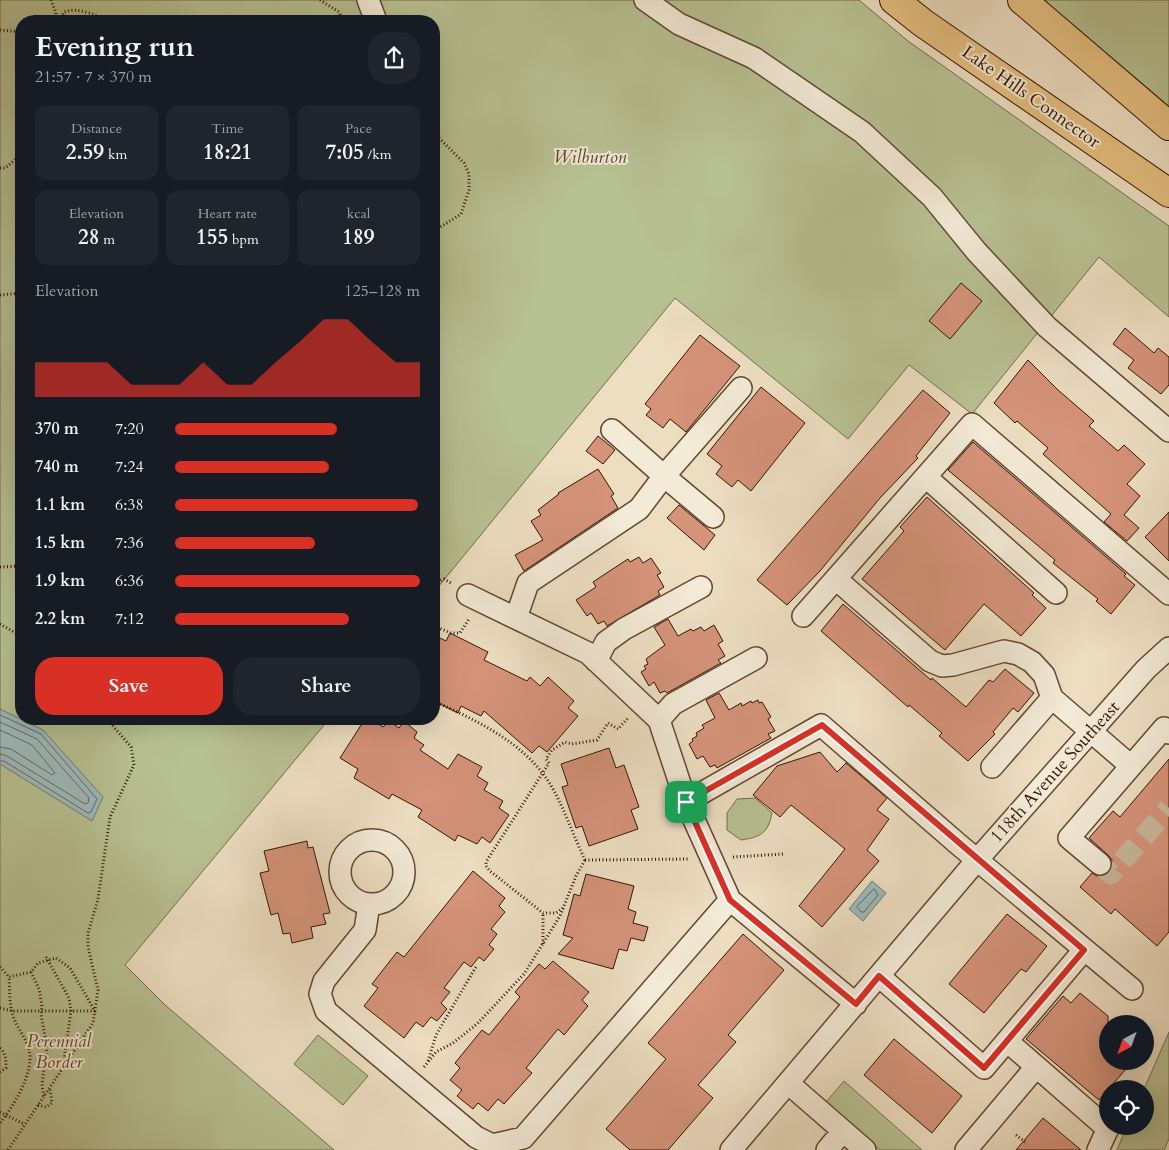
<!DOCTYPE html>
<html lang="en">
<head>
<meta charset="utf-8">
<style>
  body { margin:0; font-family:Cardo,serif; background:#20242c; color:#f1f3f6; height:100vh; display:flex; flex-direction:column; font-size:19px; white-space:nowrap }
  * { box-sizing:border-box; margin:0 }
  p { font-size:16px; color:#9ea1a6 }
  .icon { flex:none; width:28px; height:28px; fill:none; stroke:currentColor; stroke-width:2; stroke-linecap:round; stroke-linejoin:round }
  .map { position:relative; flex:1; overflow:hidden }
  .panel { position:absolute; left:15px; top:15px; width:425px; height:710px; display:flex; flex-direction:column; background:#171b24; border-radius:20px; box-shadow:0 5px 20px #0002 }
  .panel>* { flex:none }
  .needle { width:32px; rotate:221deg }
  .fabs { position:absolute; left:1099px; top:1015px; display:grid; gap:10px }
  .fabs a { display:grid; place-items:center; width:55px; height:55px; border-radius:50%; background:#171b24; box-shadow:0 5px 20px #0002; font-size:25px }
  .pin { position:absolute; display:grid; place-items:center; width:42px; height:42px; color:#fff; margin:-21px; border-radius:10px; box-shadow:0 2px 8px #0006 }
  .round { display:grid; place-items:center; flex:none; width:52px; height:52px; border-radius:20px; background:#20242c }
  .summary { display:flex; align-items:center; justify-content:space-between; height:85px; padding:0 20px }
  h1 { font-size:28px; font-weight:700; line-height:38px }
  .figures { display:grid; grid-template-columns:repeat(3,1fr); gap:8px; height:85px; padding:5px 20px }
  .figures div { display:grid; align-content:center; border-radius:12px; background:#20242c; text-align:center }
  .figures b { font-size:21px; font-weight:700 }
  .figures small { font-size:14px; font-weight:400 }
  .figures p { font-size:14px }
  .chart { height:140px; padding:10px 20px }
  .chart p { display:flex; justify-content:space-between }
  .chart svg { width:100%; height:90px; margin-top:5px; fill:#d93025; opacity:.7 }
  .primary-button { display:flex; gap:10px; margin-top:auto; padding:10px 20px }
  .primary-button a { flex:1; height:58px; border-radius:20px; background:#d93025; color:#fff; font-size:20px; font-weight:700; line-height:58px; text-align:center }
  .primary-button a+a { background:#20242c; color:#f1f3f6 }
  ul { padding:0 20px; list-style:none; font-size:16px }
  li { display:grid; grid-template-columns:80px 60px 1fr; align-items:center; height:38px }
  li i { height:12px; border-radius:6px; background:#d93025 }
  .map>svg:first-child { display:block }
</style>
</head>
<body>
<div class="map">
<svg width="1169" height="1150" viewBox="0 0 1169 1150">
  <rect width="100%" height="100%" fill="#eddec2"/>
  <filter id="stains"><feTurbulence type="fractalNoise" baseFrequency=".004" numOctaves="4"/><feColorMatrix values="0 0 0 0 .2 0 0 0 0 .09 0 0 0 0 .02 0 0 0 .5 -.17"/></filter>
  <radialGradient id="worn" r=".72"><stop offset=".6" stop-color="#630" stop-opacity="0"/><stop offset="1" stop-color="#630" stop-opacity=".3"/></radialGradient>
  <path fill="#b8c193" stroke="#766c4a" d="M0,0H859L908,41L1169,226V317L1099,257L972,414L909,365L848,439L675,298L434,592V21H21V719H329L125,965L164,1004L334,1150H0Z
    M1044,0H1169V106Z
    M755,798L772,813C768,834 760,837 741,840L727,830V813L737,799Z
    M1169,1032V1139L1164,1150H1117L1127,1126H1145L1144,1089Z
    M318,1035L368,1076L343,1105L294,1064Z
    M844,1081L922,1150H880L826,1102Z"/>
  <path fill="#9dbabd" stroke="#737872" d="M0,709L43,730L103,797L92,821L0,764Z
    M872,881L886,893L863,921L849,909Z"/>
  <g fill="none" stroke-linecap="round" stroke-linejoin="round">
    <path stroke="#68685f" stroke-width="1" d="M0,715L41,734L97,799L91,812L88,813L4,761H0
      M0,722L37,739L89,798L88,803L85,804L7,756L0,754
      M0,730L32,745L55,773L52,775L11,749L0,747
      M874,889L878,895L864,912H861L857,907Z"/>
  </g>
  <path fill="#d5937a" stroke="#341601" d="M961,283L982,301L950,339L929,321Z
    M1125,328L1154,353L1158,348L1169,357V385L1161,394L1128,368L1134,360L1113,344Z
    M700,335L740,366L686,432L670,419L663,428L646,415L651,409L645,404Z
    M1028,360L1058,390L1094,421L1089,426L1118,451L1124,445L1145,464L1127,484L1140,496L1124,515L1139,528L1127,541L1104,522L1111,514L1043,454L1048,448L1017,421L1015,423L994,403Z
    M761,387L805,423L751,491L738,480L732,487L716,474L722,466L707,454Z
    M923,390L950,413L916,456L918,458L880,498L820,571L787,605L757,580Z
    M598,436L615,450L603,464L586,451Z
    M973,442L1126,574L1124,576L1135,585L1111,614L1096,601L1098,599L1053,563L1055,560L948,470Z
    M598,469L614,494L611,496L618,508L524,571L515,555L543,540L531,521L541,515L538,510L559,494L558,493Z
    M927,497L1034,593L1032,595L1046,608L1021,636L984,604L945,650L862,579L904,531L900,527Z
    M679,505L715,535L704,550L667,518Z
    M1169,512V561L1145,537Z
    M639,557L643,563L651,558L661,573L657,575L664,587L658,591L660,595L607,626L604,621L598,624L591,613L587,616L576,600L596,587L593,582L605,574L628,559L630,562Z
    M843,604L931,680L932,678L966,707L989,680L993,682L1005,669L1034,693L1018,712L1013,708L993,732L995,734L968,761L939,736L942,733L909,705L908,707L821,631Z
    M668,619L678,636L691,629L693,631L701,627L704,631L714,625L723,641L718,644L725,656L718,660L721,663L667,693L665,691L660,693L654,682L649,686L641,672L646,669L644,666L648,664L646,659L665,645L654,627Z
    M450,633L488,652L484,660L527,681L530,677L540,686L548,677L574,701L568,708L578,716L547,752L539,746L532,753L484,711L481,716L461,706L458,713L434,701V635L446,641Z
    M719,693L729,710L741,703L742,706L751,701L752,703L758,700L759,703L762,702L771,717L768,719L775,731L768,734L771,738L717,768L715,765L710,767L703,756L697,759L689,744L693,741L692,739L697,736L696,733L704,728L702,725L715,718L706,700Z
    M365,719H371L383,727L389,721L399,728L404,721L417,732L414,738L424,745L420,750L448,769L458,754L482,767L477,776L488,783L484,790L503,801L499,808L509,815L490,843L482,837L477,844L458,835L455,841L418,817L422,810L392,794L389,799L354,778L358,769L340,758Z
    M609,748L616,768L624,765L639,807L631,810L638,829L589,846L582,826L576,828L562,787L568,785L561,764Z
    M820,752L837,772L846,763L887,798L877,810L889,819L867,850L879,861L822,927L799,906L845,849L791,805L780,817L753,795L777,766Z
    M1169,759V932L1157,946L1115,909L1111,914L1080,887L1092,873L1097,876H1104L1109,872L1112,867V860L1108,855L1089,838L1113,811L1120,817Z
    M307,841L308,848L313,847L330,913L323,914L326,924L311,927L313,938L292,943L290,933L283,934L278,913L271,915L260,873L269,871L264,851Z
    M473,871L505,898L499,906L505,912L491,929L497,934L489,945L494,949L484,961L479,957L471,967L464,962L444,988L450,992L441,1003L447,1009L437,1021L431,1017L423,1027L416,1022L404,1038L364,1006L378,988L372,984L397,952L404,957Z
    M586,874L634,886L628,909L636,912L633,923L648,927L644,941L631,938L627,951L619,949L613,969L558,954L573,938L563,935L574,894L580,896Z
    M1007,914L1047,946L1026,972L1021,969L984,1013L949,984Z
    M743,934L784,970L728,1035L736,1042L698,1085L713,1098L668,1150H630L606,1129L666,1059L648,1043Z
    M553,961L589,992L582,1000L588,1006L564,1035L558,1029L526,1068L532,1073L504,1104L498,1099L488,1111L478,1103L473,1109L457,1096L462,1090L450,1080L460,1068L455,1063L482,1030L489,1035L520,997L515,992L539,964L545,969Z
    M1080,993L1108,1016V1061H1133L1099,1100L1026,1039L1063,996L1071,1003Z
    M894,1039L962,1096L932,1133L864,1075Z
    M1043,1118L1081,1150H1016Z"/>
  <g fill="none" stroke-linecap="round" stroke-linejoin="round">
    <path stroke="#c8b69b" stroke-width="21" stroke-dasharray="21 11" stroke-linecap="butt" d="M1100,864L1111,874L1169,808"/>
    <defs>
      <path id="minor" d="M368,0L376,21
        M645,0L679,24L754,58L862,132L932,197L976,251L1047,327L1169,431
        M612,430L664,476L741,388
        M926,477L1056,593
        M836,579L930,661L942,666L953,665L1004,651L1018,654L1032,662L1044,675L1052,698L1131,766
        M803,616L972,424L1169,594
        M516,618L528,583L639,509L664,476L713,517
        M596,661L606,642L624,629L701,587
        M659,720L673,704L756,658
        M992,767L1052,698
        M686,802L821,725L958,844L1132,989
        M340 872a32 32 0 1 1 64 0a32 32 0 1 1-64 0Z
        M1100,864L1069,838L1164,728L1169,733
        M730,900L856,1004
        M369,904L365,930L324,981L320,994L326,1011L476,1137L492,1145L523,1138L730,900L686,802L659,720L588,653L468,595
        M879,976L984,1068L1084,950
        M1007,1041L1108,1129
        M788,1083L865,1150
        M731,1150L977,860L1146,669L1169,648
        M827,1150L843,1131
        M966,1150L1036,1067
        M1098,1150L1109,1126"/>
      <path id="major" d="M894,0L923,23L1169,193
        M1022,0L1169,126"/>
    </defs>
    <use href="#minor" stroke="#624831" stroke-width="24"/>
    <use href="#major" stroke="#341601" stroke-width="30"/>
    <path stroke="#341601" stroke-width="3" stroke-dasharray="1 2.5" stroke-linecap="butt" d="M51,0L56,13V21
      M320,0L339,12L343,21
      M60,21L64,12C77,7 95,14 107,21
      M0,30L21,32
      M434,133L464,163L469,174V190L461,214L434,231
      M0,168H5L21,155
      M0,295L21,293
      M0,567L21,566
      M434,583L444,579L451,583
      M0,624L21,636
      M434,626L451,633H460L469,619
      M434,701C477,721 524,742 550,784C563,805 574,837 585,860
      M733,857L783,854
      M585,860L690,859
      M563,908L556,913H543L490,871L486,866V862L549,763L546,759L552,750L565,742L572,744L597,740L608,723L618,729L628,718
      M543,944V913
      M46,957L69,998L71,1011L63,1067
      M0,967L9,977
      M31,972L39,989L42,1006L41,1015L47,1047L42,1084L44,1098
      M0,1008L12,1011H95L70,968L56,958L38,963L31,972L9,977C10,988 9,1001 12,1012C15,1026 26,1037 29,1050C35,1072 13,1107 0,1123
      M0,1048C6,1054 6,1059 6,1068L0,1072
      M428,1061L436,1035L477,965
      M424,1067L436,1052L453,1043L477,1024L524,974L560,916L576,876L585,860
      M38,1105L46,1107L52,1103L50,1089
      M0,1112L24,1124
      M1016,1135L1025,1142
      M8,1150L93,1023L98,990L88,947V933L98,899L110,817L134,765L131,747L107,719"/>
    <use href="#minor" stroke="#f3ead7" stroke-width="21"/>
    <use href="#major" stroke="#e6bf81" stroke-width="28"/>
  </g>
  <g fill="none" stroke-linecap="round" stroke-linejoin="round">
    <defs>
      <path id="route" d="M822,725L1084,950L984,1068L879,976L856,1004L730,900L686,802Z"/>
    </defs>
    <use href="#route" stroke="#fff" stroke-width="10"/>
    <use href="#route" stroke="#d93025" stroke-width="6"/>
  </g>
  <g text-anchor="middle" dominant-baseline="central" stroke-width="4" stroke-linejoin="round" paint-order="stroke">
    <g font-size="18" fill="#341601" stroke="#f3ead7">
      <text transform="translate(1031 97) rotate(35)">Lake Hills Connector</text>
      <text transform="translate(1055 772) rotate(-48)">118th Avenue Southeast</text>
    </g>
    <g font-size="18" font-style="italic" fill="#5c492d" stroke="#f3ead7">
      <text x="590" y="157">Wilburton</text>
      <text x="59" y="1041">Perennial<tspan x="59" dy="21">Border</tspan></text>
    </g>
  </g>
  <rect width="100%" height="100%" filter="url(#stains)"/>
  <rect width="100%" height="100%" fill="url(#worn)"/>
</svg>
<div class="fabs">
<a><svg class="needle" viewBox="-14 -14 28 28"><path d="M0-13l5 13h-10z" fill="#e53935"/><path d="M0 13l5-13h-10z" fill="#9ea1a6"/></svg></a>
<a><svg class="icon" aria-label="locate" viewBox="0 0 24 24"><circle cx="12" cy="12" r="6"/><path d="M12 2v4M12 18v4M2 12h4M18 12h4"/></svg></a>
</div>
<div class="pin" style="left:686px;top:802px;background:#1e9e55"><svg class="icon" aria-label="arrive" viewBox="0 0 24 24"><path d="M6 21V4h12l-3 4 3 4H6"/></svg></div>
<section class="panel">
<div class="summary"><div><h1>Evening run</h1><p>21:57 · 7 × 370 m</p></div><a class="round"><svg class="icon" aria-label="share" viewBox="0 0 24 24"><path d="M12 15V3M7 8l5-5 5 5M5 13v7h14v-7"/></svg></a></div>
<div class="figures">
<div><p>Distance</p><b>2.59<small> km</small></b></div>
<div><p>Time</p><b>18:21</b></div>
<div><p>Pace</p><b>7:05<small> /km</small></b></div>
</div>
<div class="figures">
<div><p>Elevation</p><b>28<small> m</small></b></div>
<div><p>Heart rate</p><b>155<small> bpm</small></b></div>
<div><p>kcal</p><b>189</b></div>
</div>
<div class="chart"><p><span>Elevation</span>125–128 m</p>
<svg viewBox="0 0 160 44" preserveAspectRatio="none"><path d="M0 44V27L10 27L20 27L30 27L40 38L50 38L60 38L70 27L80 38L90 38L100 27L110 17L120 6L130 6L140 17L150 27L160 27V44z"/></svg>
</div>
<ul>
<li><b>370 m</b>7:20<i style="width:66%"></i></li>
<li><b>740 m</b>7:24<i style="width:63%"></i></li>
<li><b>1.1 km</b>6:38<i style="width:99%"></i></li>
<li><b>1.5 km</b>7:36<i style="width:57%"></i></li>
<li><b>1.9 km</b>6:36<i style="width:100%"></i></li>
<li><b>2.2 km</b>7:12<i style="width:71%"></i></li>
</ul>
<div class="primary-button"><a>Save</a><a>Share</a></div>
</section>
</div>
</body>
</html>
